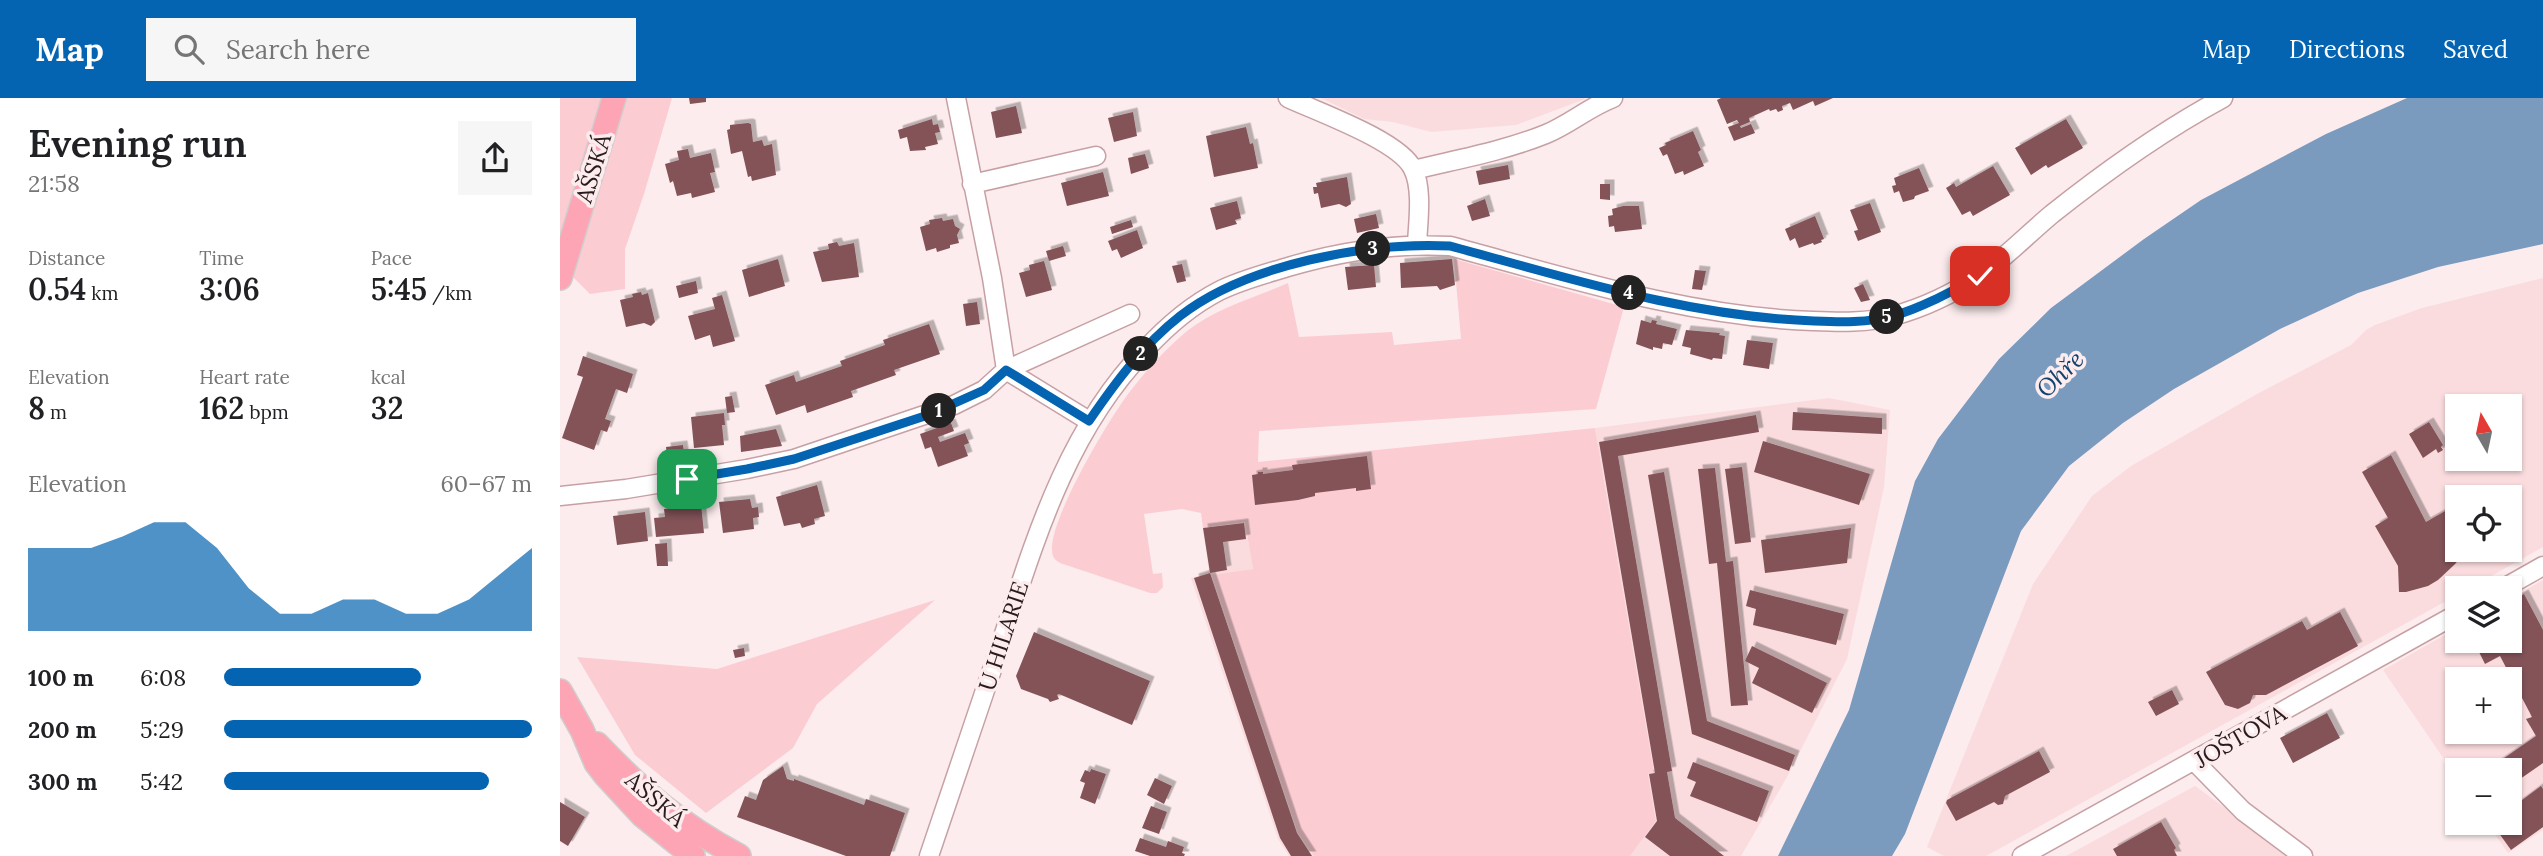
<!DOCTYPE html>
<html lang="en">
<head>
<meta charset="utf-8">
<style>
  body { margin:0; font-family:Lora,serif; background:#f6f6f6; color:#202124; height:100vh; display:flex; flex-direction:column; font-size:26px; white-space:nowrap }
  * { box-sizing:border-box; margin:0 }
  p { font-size:23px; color:#757577 }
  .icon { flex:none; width:38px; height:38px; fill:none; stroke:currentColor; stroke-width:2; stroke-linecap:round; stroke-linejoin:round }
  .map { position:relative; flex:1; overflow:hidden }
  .panel { display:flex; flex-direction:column; background:#fff; width:560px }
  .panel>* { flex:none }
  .needle { width:46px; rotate:351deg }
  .fabs { position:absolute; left:1885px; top:296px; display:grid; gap:14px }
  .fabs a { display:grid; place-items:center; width:77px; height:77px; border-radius:0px; background:#fff; box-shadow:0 2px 5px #0004; font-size:35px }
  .pin { position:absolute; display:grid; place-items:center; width:60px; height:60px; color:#fff; margin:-30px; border-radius:14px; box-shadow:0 4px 10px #0006 }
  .km { position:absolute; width:35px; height:35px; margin:-18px; border-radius:50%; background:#222; color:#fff; font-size:19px; line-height:35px; text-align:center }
  .round { display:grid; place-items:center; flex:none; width:74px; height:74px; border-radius:0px; background:#f6f6f6 }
  .head { display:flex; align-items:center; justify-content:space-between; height:119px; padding:0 28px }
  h1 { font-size:38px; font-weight:600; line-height:52px }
  .metrics { display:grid; grid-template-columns:repeat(3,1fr); gap:10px; height:119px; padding:7px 28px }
  .metrics div { display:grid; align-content:center }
  .metrics b { font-size:30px; font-weight:600 }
  .metrics small { font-size:19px; font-weight:400 }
  .metrics p { font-size:19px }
  .chart { height:196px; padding:14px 28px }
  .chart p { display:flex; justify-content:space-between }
  .chart svg { width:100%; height:126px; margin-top:7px; fill:#0464b1; opacity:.7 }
  ul { padding:0 28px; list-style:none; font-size:23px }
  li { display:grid; grid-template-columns:112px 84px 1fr; align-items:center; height:52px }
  li i { height:18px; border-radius:9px; background:#0464b1 }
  header { display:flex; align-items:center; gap:42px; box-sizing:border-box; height:98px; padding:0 35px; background:#0464b1; color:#fff }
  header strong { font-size:33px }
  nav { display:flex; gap:38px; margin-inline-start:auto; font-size:24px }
  .search { width:490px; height:63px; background:#f6f6f6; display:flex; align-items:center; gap:18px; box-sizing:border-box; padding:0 24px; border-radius:0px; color:#757577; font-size:26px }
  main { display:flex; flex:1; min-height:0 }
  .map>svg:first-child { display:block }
</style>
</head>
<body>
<header>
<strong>Map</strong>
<div class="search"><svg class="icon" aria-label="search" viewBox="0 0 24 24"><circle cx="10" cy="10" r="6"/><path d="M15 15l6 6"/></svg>Search here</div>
<nav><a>Map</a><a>Directions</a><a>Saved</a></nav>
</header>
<main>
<section class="panel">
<div class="head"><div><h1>Evening run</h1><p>21:58</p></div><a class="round"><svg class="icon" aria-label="share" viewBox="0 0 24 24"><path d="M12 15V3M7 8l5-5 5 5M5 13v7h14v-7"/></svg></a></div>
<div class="metrics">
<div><p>Distance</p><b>0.54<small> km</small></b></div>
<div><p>Time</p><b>3:06</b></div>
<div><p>Pace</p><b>5:45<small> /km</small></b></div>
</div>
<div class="metrics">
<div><p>Elevation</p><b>8<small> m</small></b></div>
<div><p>Heart rate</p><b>162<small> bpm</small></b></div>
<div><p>kcal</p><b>32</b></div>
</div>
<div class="chart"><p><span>Elevation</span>60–67 m</p>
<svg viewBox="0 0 160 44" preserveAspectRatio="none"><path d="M0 44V15L10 15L20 15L30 11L40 6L50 6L60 15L70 29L80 38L90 38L100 33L110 33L120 38L130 38L140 33L150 24L160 15V44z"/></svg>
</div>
<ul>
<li><b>100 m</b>6:08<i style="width:64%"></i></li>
<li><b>200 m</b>5:29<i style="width:100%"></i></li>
<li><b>300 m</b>5:42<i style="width:86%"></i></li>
</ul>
</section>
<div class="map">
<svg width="1983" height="758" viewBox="0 0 1983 758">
  <defs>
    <filter id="shadow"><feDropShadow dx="4.5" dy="-4.5" stdDeviation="0" flood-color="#0004"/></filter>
  </defs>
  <rect width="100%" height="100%" fill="#fceced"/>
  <path fill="#fadcde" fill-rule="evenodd" d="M761,0H1024L1025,1L956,27L871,34L833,24L804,21Z
    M1983,180V449L1910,490H1897V497L1426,758H1384L1367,749L1473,486L1532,398L1571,368L1697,296L1791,247L1806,232L1815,227L1862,210ZM1897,308H1950V360H1897ZM1897,399H1950V452H1897Z
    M1269,300L1330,312L1324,389L1287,561L1227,679L1181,758H1070L1096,723L1088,675L1094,674L1035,330Z
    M685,424L693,471L653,478L738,735L754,758H729L718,741L631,480L649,474L643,430Z
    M1983,482V732L1948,755L1927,725L1950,724V672H1897V680L1823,572L1897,530V542H1950V501ZM1897,581H1950V634H1897Z
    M1635,688L1732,758H1506Z"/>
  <path fill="#fbcdd2" d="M0,0H112L84,96L65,151V191L30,196L0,166Z
    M894,161L1064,209L1036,311L699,333L698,364L1035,330L1094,674L1088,676L1096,723L1070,758H754L738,735L652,477L693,471L685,424L643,430L641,415L622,411L584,416L593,476L602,475L603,489L597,495H590L500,465C495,462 492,459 492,452C490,420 550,318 572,291C588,270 607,250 627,233C656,210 694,200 728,185L739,239L832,234L834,247L901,241Z
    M375,502L257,606L233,650L146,715L75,657L17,559L157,571Z"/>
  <path fill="#7a9abe" d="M1847,0H1983V146L1878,169L1798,195L1720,231L1614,291L1563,325L1509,368L1461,433L1345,736L1332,758H1218L1289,612L1355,383L1378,341L1439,261L1491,210L1584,141L1641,102L1766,36Z"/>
  <path fill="#835359" filter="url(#shadow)" d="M129,0H146V4L130,6Z
    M1161,0H1273L1255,8L1253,3L1233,12L1230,5L1222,8L1223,12L1218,14L1216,11L1210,13L1209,11L1189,20L1190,24L1180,28L1181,30L1191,26L1195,35L1174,43L1168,29L1179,25L1177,22L1167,26L1157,2Z
    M456,8L462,35L436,40L431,14Z
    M573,14L577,38L554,44L548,20Z
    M372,21L373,27L378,26L380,34L375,35L378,46L365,49L366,52L350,53L347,39L340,41L338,32Z
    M1506,21L1523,50L1488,70L1486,67L1471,77L1455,50Z
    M188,25L191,26L193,44L202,42L204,48L212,46L216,77L192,83L191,78L188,79L182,53L171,56L167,32L170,31V27Z
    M686,29L690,46L693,45L698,70L654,79L646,38Z
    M1133,33L1141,52L1138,54L1144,68L1124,77L1123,73L1115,76L1107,56L1103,58L1099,50L1106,47L1105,45Z
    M128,51L130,60L151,55L155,74L150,75L155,94L132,100L131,95L117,98L113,83L110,85L105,66L119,62L117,53Z
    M585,56L589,70L571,76L568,60Z
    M948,67L950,81L919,87L916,73Z
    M1433,68L1450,97L1413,118L1410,113L1402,117L1386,90L1394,85L1396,89Z
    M1359,70L1369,93L1355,98L1354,101L1343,104L1339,93L1334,95L1332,88L1336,87L1334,80Z
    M543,74L549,98L507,108L501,85Z
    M787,79L791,106L786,109L779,106L761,110L758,95L754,96L753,89H757L756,85Z
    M1040,86H1050V102L1040,101Z
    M925,101L930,118L912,123L907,108Z
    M677,103L681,120L675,122L677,126L656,132L650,110Z
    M1310,105L1321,134L1298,143L1294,133L1298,132L1290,112Z
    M1063,108H1079L1082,131L1055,134L1054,128L1049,129L1048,118L1053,117L1052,111Z
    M816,116L819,130L797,135L794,121Z
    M1255,118L1264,141L1261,142L1262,144L1254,147L1253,145L1239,150L1235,140L1230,143L1225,131Z
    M382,120L383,123L393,121L395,128L400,131L397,137L399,145L390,147V150L377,154L376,150L366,153L360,129L370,126L369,122Z
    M571,122L573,129L552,136L550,129Z
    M577,132L583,150L561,160L557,151L552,153L548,143Z
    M277,144L279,148L294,145L299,179L262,184L253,154L269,151L268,146Z
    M503,148L506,158L489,163L486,153Z
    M218,161L225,188L189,199L182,172Z
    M892,161L895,187L880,192L877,188L841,190L840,165Z
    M484,163L492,192L466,199L459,175L470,172L469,167Z
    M622,166L626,183L617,185L612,168Z
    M814,167L816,189L788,192L785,169Z
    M1135,172L1146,173L1142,192L1132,191Z
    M136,183L138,195L119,200L116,188Z
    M1303,186L1310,202L1301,204L1294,190Z
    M81,194L82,197L88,195L95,224L91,228L84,225L66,229L60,202L73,199L72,196Z
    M162,197L175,243L153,249L150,237L135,242L128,218L155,211L152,200Z
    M417,204L420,226L406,228L403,206Z
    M1081,222L1091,225L1092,222L1097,223L1096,226L1117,231L1112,247L1103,245L1102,251L1093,249V252L1076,246Z
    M369,226L380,256L334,272L336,277L291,293L293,299L247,315L245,307L216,317L205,287L234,277L236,284L282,268L280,263L325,247L323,242Z
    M1126,232L1160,235L1159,237L1165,238L1162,261L1153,260L1152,262L1130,256L1131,250L1122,248Z
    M1187,242L1213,245L1209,271L1183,267Z
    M23,258L73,276L67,295L56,291L45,321L51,323L47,334L41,332L34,352L2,340L23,279L17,277Z
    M172,298L175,314L167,315L165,299Z
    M1233,314L1322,320V336L1232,332Z
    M164,315L165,327H162L164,347L134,350L131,319Z
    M1196,317L1199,334L1058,358L1112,673L1107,674L1115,720L1164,758H1110L1085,739L1097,723L1089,676L1095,675L1039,344Z
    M1869,324L1883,347L1881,349L1883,352L1878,355L1876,351L1863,360L1849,336Z
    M391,325L394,333L378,339L380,344L405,335L409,345L404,347L408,358L378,369L371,349L365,351L360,336Z
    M216,331L222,348L181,354L180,338Z
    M1203,343L1310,376L1299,407L1194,374Z
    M123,347L125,364L108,366L106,349Z
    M1831,357L1866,424L1887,412L1897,429V452H1906L1895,466L1878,482L1868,488L1846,494H1839L1838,468L1815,428L1828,420L1802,374Z
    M807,358L811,391L796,393V390L755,395V398L738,402L695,407L692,377L698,376V374H703V376L733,372L732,367Z
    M1182,369L1191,444L1175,446L1165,371Z
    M1155,370L1166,464L1173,463L1188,607L1171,608L1157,465L1149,466L1138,371Z
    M1104,374L1147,623L1235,657L1229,673L1132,636L1088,377Z
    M257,387L265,418L254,421L255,426L242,430L240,425L224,428L216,399Z
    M190,401L192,410L198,409L199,419L193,420L194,431L163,435L159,404Z
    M141,406L144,435L96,439L94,420L105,419L104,411Z
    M85,414L88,443L57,447L53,418Z
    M684,425L686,441L663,444L667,472L650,475L643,430Z
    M1291,430L1287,465L1205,475L1201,442Z
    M107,445L108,468H97L95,446Z
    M650,475L737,735L752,758H731L720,740L634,480Z
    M1190,492L1284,516L1276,547L1193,527L1196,511L1186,508Z
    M1964,496L1983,532V665L1950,688V672H1927L1976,638L1966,621L1972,619L1940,558L1925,566L1913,542H1950V524L1952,523L1950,518V504Z
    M1780,514L1798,548L1706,597H1693L1690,605L1678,611L1665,607L1646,574L1742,523L1747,532Z
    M474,534L590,583L572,627L499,596L497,597L499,601L490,604L488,601L461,591L456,578Z
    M1192,548L1267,585L1252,615L1192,585L1199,570L1185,563Z
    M184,550L185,558L175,560L173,552Z
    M1612,592L1619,606L1596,618L1588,604Z
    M1767,615L1780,640L1733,665L1720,640Z
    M1479,653L1490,674L1445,698L1443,706L1438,707L1434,704L1396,723L1386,705L1387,702Z
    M1133,664L1209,693L1197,724L1130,698L1136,684L1127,680Z
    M223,668L227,681L234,683V681L304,707L306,701L345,715L330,758H286L177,719L185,698L196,702L203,682Z
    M531,671L546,676L535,706L520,700L525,685L520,683L525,672L530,674Z
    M595,680L612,688L604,706L587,697Z
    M1981,688L1983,691V729L1951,752L1931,724H1950V711Z
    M0,704L25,719L8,748L0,743Z
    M591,708L607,714L599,736L582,730Z
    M1601,724L1616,750L1614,752L1617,758H1557L1553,751Z
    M580,740L606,749L608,743L624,749L622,755L625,756L624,758H590L575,753Z"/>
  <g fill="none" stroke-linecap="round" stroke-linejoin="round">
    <defs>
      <path id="minor" d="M396,0L432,180L446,272L570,216
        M728,0C758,14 840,43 853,71C863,91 858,124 857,146
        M854,72C899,61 944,53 986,36C1010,26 1029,9 1053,0
        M412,86L536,58
        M0,398L66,391L187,371L234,361L394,307L424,292L446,272L529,323
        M1944,490L1983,468
        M1635,664L1683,713L1743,758
        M369,758C392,688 417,618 440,548C475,442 506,334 585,252C607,228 630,208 659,193C681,182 705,176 728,169C781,153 835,145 890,148C1009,180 1130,219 1253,223C1279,224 1308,225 1333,218C1362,210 1394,195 1419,178C1445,160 1468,136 1492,116C1546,73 1602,33 1663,0
        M1462,758L1897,516"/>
      <path id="major" d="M0,180L54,0
        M0,593L22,632L36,665L46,678L82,717L133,758
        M37,646C84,695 119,726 179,758"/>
    </defs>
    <use href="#minor" stroke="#c6a0a4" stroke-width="21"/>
    <use href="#major" stroke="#d0cdcd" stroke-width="26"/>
    <use href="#minor" stroke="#fff" stroke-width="18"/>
    <use href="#major" stroke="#fda5b5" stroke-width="23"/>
  </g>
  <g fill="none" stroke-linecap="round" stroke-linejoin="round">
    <defs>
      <path id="route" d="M127,381L187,371L234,361L368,317L424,292L446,272L529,323C555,285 583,247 620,218C687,166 807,144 890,148C1009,180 1130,219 1254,223C1280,224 1308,225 1333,218C1364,209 1392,193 1420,178"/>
    </defs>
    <use href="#route" stroke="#fff" stroke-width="14"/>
    <use href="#route" stroke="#0464b1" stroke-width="9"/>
  </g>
  <g text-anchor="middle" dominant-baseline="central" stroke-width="7" stroke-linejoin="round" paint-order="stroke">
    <g font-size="23" fill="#291b1c" stroke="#fceced">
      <text transform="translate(33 70) rotate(-73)">AŠSKÁ</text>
      <text transform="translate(443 538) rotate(-72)">U HILARIE</text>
      <text transform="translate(1680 638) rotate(-30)">JOŠTOVA</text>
      <text transform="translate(96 701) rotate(41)">AŠSKÁ</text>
    </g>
    <g font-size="24" font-style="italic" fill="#114270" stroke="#fceced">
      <text transform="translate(1500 276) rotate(-44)">Ohře</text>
    </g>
  </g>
</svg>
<div class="fabs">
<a><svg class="needle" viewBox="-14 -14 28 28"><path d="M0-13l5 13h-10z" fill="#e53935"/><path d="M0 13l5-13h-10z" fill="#757577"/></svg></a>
<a><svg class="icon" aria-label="locate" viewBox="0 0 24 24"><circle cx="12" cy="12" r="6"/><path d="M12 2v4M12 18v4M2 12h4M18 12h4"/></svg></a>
<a><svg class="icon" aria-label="layers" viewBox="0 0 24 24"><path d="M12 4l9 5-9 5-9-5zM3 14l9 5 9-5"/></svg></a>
<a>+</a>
<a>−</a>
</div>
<div class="pin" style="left:127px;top:381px;background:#1e9e55"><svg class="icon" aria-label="arrive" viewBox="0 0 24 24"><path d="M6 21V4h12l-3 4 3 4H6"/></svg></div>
<div class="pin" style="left:1420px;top:178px;background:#d93025"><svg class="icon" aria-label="check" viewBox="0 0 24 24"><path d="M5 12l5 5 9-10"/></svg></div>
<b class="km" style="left:379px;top:313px">1</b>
<b class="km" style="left:581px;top:256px">2</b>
<b class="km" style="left:813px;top:151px">3</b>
<b class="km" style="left:1069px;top:195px">4</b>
<b class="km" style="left:1327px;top:219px">5</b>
</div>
</main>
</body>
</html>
